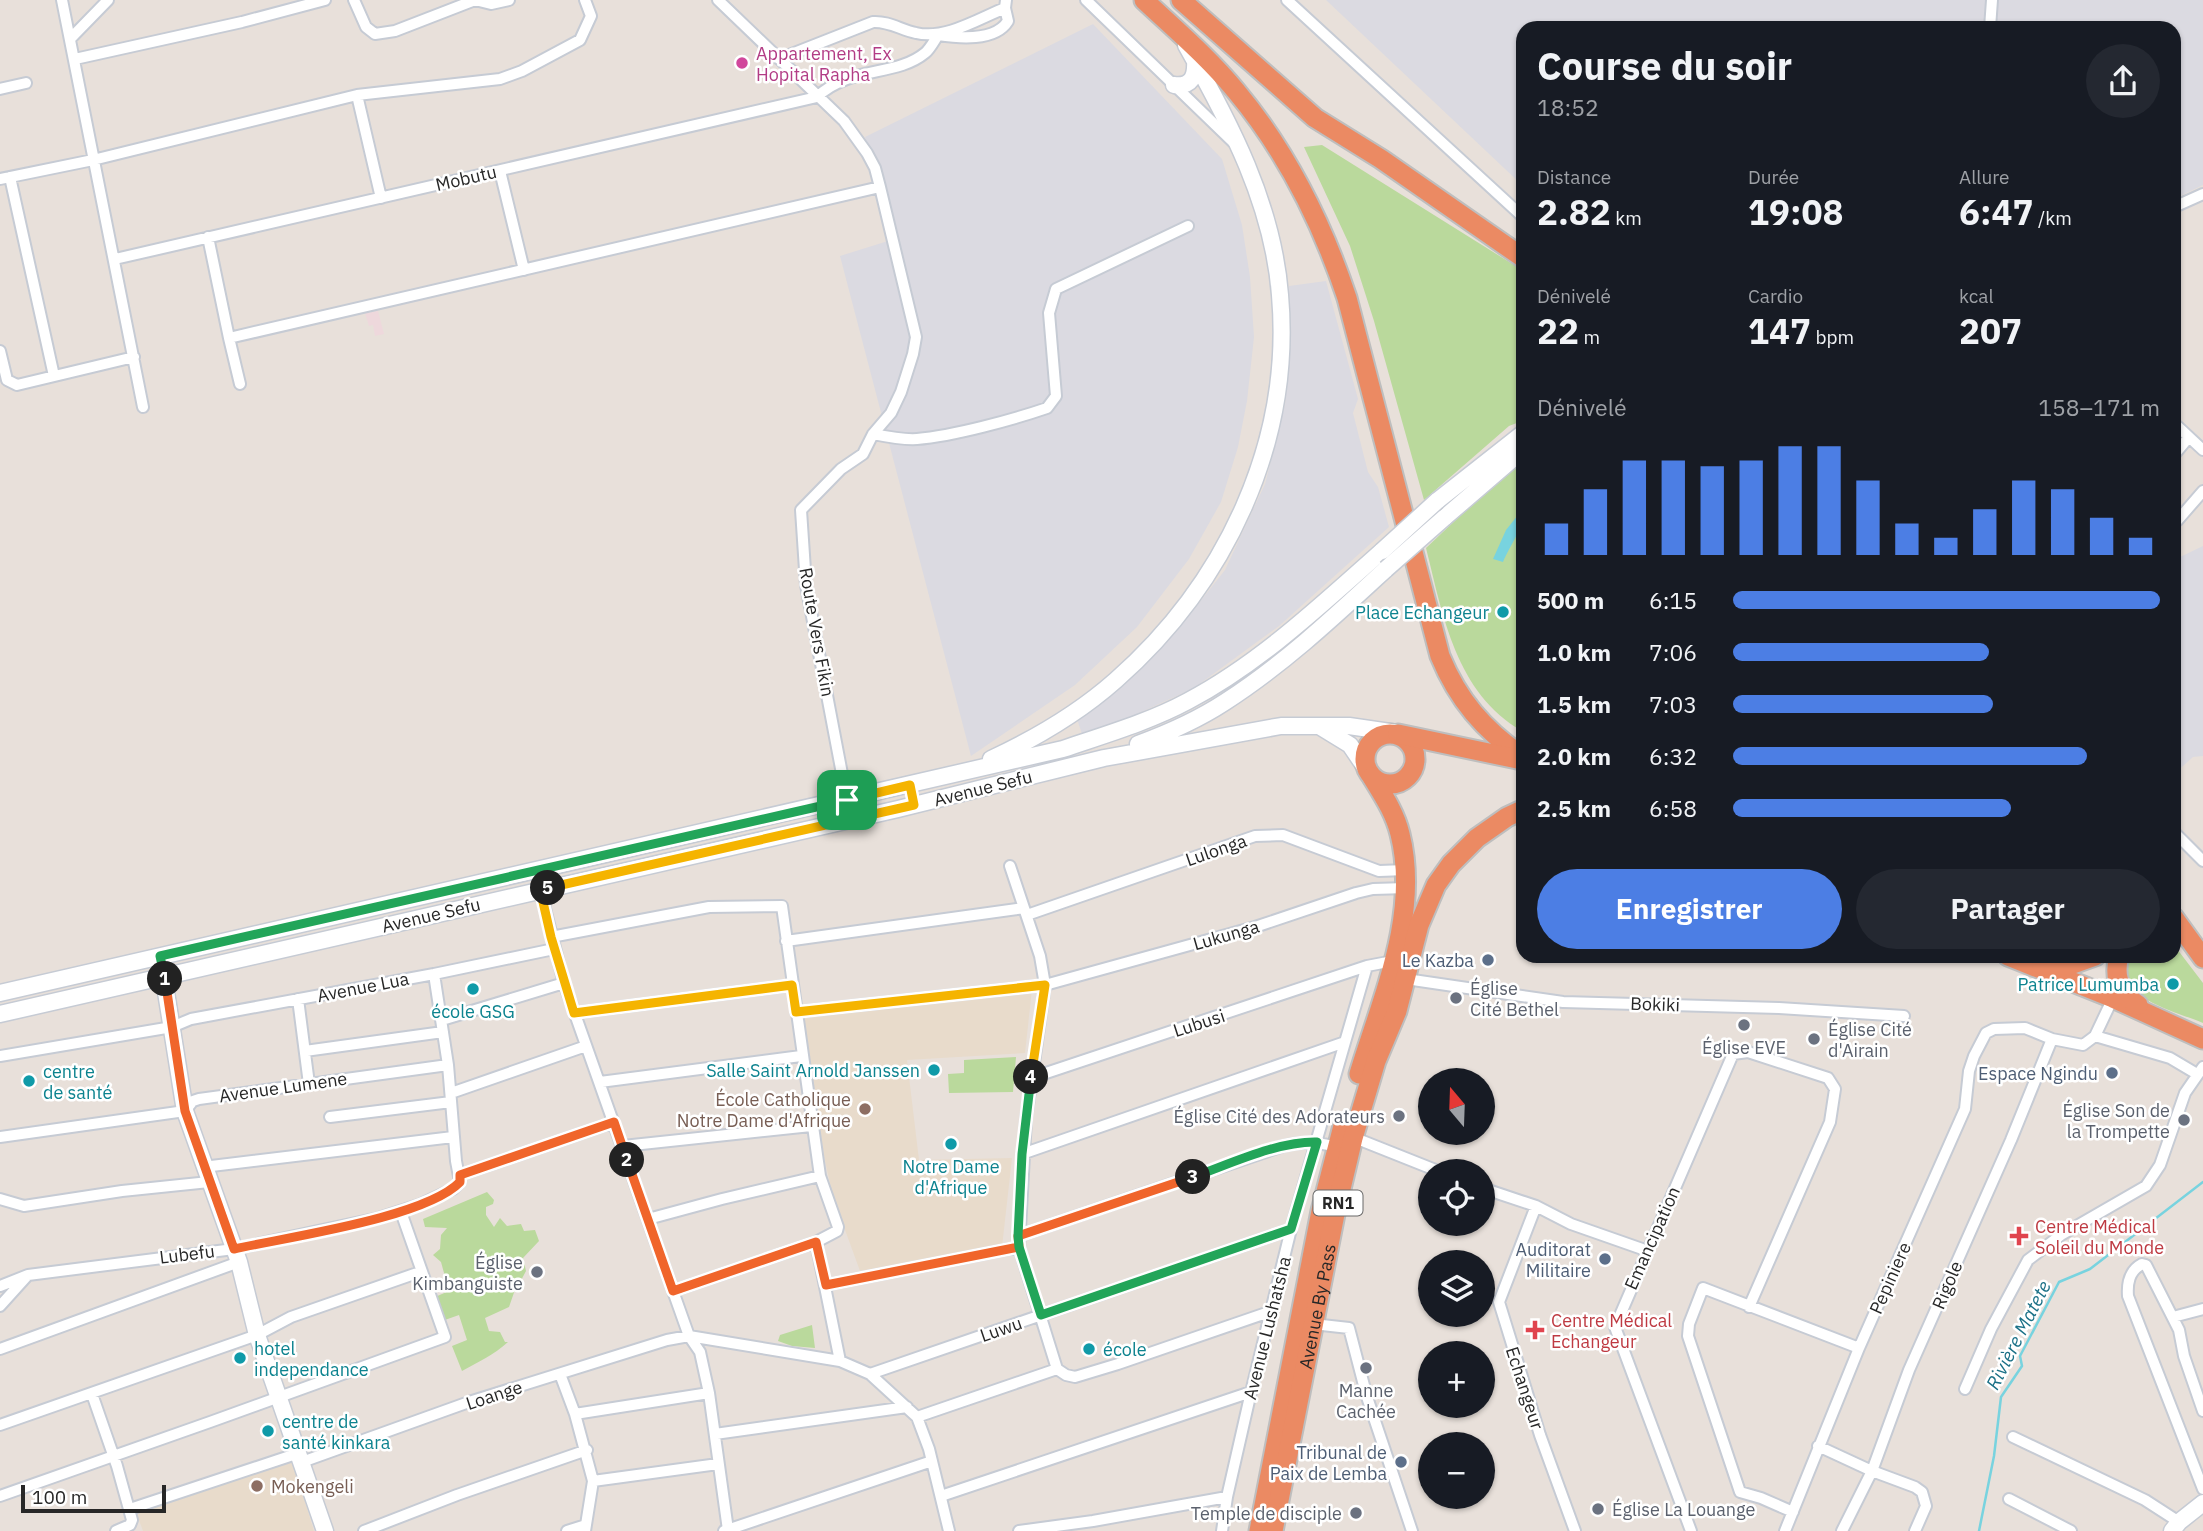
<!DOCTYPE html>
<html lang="fr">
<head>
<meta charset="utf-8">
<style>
  body { margin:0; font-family:"IBM Plex Sans",sans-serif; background:#242831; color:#f1f3f6; height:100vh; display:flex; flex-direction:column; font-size:26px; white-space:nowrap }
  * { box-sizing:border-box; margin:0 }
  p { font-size:23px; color:#9ea1a6 }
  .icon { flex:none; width:38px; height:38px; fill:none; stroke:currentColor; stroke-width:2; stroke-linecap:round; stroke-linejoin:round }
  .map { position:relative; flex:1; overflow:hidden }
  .sheet { position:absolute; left:1516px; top:21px; width:665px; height:942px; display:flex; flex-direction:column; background:#171b24; border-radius:21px; box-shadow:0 2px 5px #0004 }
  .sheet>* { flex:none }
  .needle { width:46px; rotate:341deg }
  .tools { position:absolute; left:1418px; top:1068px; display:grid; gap:14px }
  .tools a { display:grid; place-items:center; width:77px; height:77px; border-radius:50%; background:#171b24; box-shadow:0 2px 5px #0004; font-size:35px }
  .scale { position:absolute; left:21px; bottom:18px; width:145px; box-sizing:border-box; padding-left:7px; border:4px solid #272727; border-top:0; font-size:19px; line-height:24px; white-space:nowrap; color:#272727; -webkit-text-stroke:5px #fff; paint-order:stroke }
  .pin { position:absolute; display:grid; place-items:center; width:60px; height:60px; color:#fff; margin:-30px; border-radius:14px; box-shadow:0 4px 10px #0006 }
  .km { position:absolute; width:35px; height:35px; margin:-18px; border-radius:50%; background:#222; color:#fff; font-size:19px; line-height:35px; text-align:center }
  .round { display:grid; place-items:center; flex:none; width:74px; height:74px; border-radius:37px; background:#242831 }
  .overview { display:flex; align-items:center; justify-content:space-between; height:119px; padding:0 21px }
  h1 { font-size:38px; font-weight:700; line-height:52px }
  .stats { display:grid; grid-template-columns:repeat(3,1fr); gap:10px; height:119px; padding:7px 21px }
  .stats div { display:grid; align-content:center }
  .stats b { font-size:35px; font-weight:700 }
  .stats small { font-size:19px; font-weight:400 }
  .stats p { font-size:19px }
  .chart { height:196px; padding:14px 21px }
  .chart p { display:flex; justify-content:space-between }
  .chart svg { width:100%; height:126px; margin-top:7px; stroke:#4c7ee4; stroke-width:6 }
  .action { display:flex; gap:14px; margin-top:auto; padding:14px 21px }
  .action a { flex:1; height:80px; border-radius:42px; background:#4c7ee4; color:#fff; font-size:28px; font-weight:700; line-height:80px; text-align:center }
  .action a+a { background:#242831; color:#f1f3f6 }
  ul { padding:0 21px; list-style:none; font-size:23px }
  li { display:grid; grid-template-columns:112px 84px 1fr; align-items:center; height:52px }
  li i { height:18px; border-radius:9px; background:#4c7ee4 }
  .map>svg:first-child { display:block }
</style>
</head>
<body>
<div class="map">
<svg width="2203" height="1531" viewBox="0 0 2203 1531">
  <rect width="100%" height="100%" fill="#e8e0da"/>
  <path fill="#dbdae1" d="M1326,0H2203V185L2174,199V28H1522V185Z
    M1093,24L1222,159L1242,225L1250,277L1254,337L1247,401L1238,447L1221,502L1189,559L1137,627L1075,685L971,756L840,256L888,241L865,137Z
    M1326,281L1358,399L1353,413L1368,472L1378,487L1389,527L1279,626L1194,688L1126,719L1082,734L1077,719L1127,680L1180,627L1225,570L1265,484L1286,400L1289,286Z
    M2203,546V756L2193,757L2174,774V557L2178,558Z"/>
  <path fill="#e8dbcb" d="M1032,989L1025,1053L907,1060L919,1160L1012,1158L1002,1247L860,1271L833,1197L825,1161L802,1019Z
    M292,1460L314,1531H143L136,1512Z"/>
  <path fill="#eed8dc" d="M378,311L384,334L375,336L373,325L369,326L365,313Z"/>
  <path fill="#bad99c" d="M1322,145L1522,270V421L1509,426L1424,500L1374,321L1350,246L1304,147Z
    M1522,461V731C1456,693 1443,616 1426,548L1498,480Z
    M2174,945L2203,983V1023C2175,1011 2110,997 2128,956H2174Z
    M1016,1057L1013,1092L949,1093L948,1074L964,1073V1060Z
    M487,1192L494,1200L493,1204L486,1207V1215L494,1227L500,1218L507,1226L521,1224L524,1231L535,1230L539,1241L523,1258L526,1271L518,1286L517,1284L509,1307L485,1318L489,1331L500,1332L505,1342H508C494,1355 478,1362 462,1371L452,1346L467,1340L459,1315L442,1321L435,1297L449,1291L441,1262L433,1255L440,1249L441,1235L447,1228L425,1227L423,1219Z
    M812,1325L815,1348L792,1346L778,1341L780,1335Z"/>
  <path fill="#78d3df" d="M1522,510C1523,531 1511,543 1503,562L1493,559L1506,530Z"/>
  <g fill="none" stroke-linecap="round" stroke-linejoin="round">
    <path stroke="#78d3df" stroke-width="2.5" d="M1979,1531L1994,1456L2001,1397L2022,1366L2020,1356L2059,1282L2090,1269L2203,1182"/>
    <defs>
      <path id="street" d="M62,0L143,407
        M354,0L366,27L375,34L395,31L475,0L491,4L509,0
        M718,0L844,121L867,153L875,168L880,187L916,337L913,354L901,392L891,413L873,434L863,454L841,469L801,510L806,585L847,800
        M1086,0L1233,142
        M1287,0L1522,216
        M1990,28L1992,0
        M71,38L108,0
        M75,59L242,22L325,0
        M779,59L873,22C889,21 901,30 916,33C945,40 978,19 1005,8
        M0,89L26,83
        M357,95L381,198
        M500,171L524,270
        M10,177L54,376
        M0,179L93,160L357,95L500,79L522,71L580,40L591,16L585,0
        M2174,207L2203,194
        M208,237L229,338L880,187
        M115,259L817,97C849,66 896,77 925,53C930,49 934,41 938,35C958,38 995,42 1008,21L1005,8L1006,0
        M229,338L240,384
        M0,351L7,380L17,385L134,357
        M2174,423L2203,450
        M873,434C888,437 903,440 917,439C953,436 1012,420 1047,408L1056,396L1049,313L1056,289L1188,226
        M2174,455L2189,437
        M2177,521L2203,491
        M2174,832L2203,861
        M1010,866L1040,956L1045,985L1026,1119L1019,1247L1057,1369
        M540,889L564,983L673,1291L689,1336L700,1352L709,1393L728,1530
        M1027,915L1255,836L1283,835L1379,871L1406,870
        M551,937L709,907L782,906L820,1176L838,1227L837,1231L816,1242L673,1291
        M786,941L1024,908
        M1406,979L1563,1002L1779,1008L1904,1016
        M298,999L309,1084
        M796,1012L1045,985L1255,927L1356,893L1373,889L1407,888
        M574,1013L792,985
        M442,1020L564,983
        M2095,1036L2170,1058L2197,1074
        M305,1051L443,1032
        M0,1056L172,1027L191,1019L434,974L554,949
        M1031,1078L1367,966L1393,961
        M600,1082L801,1056
        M451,1093L586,1046
        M330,1117L451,1102
        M1350,1136L1438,1171
        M0,1137L185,1111L193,1101L199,1099L448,1065
        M623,1146L811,1126
        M1022,1154L1345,1042
        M203,1167L453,1137
        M460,1175L614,1122
        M1482,1188L1536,1206L1571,1224L1648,1251
        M0,1199L24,1206L122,1191L209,1182
        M1536,1206L1499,1302L1540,1435L1575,1531
        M648,1219L722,1199L820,1176
        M1018,1236L1283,1146C1303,1141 1317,1142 1338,1147
        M816,1242L840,1361
        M826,1285L1019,1247
        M0,1286L28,1275L234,1249L379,1218L419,1205L453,1189L460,1182L456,1161L448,1065L434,974
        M0,1306L28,1275
        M2173,1317L2203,1309
        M1313,1324L1349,1328L1367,1397L1412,1531
        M0,1349L239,1262
        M1057,1369L1066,1375L1075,1377L1118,1364L1272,1311
        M560,1374L575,1414L593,1481L585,1531
        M870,1374L1291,1229
        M1965,1389L1991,1329L2028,1260L2061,1235L2146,1186L2160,1165L2185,1093L2203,1067
        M92,1394L117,1466L132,1520L130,1525L116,1531
        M2203,1411L2184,1356L2179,1330L2146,1265L2142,1264C2129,1271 2127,1283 2128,1296L2203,1489
        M575,1414L709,1393
        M917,1417L1057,1369
        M0,1425L257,1335L291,1317L420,1272
        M715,1434L907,1407
        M2013,1437L2145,1500L2179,1522
        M1818,1446L1872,1471L1915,1487L1922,1492L1926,1506L1915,1531
        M302,1462L469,1402L667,1340L689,1336L840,1361L870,1374L917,1417L929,1449L949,1531
        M593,1481L718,1464
        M0,1496L210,1422L445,1337L401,1212
        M941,1496L1251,1392
        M2009,1499L2071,1531
        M130,1509L299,1453
        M1793,1512L1761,1498L1740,1492L1688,1336L1689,1324L1703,1288L1859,1348
        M364,1531L457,1495L587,1450
        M567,1531L586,1525
        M724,1531L932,1461
        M1019,1531L1093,1521L1227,1497
        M1222,1531L1227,1497L1251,1392L1291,1229L1367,966
        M1691,1531L1615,1327L1733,1054L1748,1052L1828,1078L1835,1089L1830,1122L1749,1307
        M1785,1531L1859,1348L1965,1109L1969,1071L1974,1056L1986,1033L1994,1029L2025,1028L2052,1039L2083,1045L2095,1036L2113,998
        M1842,1531L1872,1471L1909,1370L2011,1140L2052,1039"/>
      <path id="secondary" d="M1174,85C1192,87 1196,76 1195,60
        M1437,501L1522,434
        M1444,518L1522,451
        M1319,726L1350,745L1367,770
        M1138,744C1168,733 1199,719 1225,702C1284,664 1335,616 1386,569
        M991,759C1034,739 1080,712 1116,680C1225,584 1293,443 1280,295C1273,204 1230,123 1186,45
        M162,967L185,1111L239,1262L257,1335L325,1531
        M0,993L1063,749C1104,735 1149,722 1188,701C1260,663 1321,605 1382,551
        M0,1014L898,809L1104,758L1281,726H1349L1397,733
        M2172,1531L2179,1522L2203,1503"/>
      <g id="highway">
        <path d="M1144,0C1175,29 1209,58 1236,91C1287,152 1322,223 1347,298L1440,656C1458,700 1484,730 1522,756"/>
        <path d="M1181,0L1315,118L1381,159L1522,257"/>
        <circle cx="1390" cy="759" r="25"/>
        <path d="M1398,734L1522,760"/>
        <path d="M2174,918L2203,958"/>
        <path d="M2008,956L2113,998L2203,1039"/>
        <path d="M2119,956C2113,977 2120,993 2138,1005"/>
        <path d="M2042,965H2070L2095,956"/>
        <path d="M1359,1074C1382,998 1420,914 1400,834C1395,813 1383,795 1372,777"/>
        <path d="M1259,1531L1321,1211L1343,1126"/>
        <path id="s1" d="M1273,1531L1335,1214L1353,1138L1376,1061L1397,1011L1419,925L1436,885L1451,864L1477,838L1507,817L1522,810"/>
      </g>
    </defs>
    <use href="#street" stroke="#c6cbd4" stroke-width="14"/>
    <use href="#secondary" stroke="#c6cbd4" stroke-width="19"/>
    <use href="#highway" stroke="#bebebe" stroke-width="23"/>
    <use href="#street" stroke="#fff" stroke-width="10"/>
    <use href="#secondary" stroke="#fff" stroke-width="16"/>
    <use href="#highway" stroke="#eb8a63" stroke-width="19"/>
    <defs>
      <path id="secondary-bridge" d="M1382,551L1437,501
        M1386,569L1444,518"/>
    </defs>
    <use href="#secondary-bridge" stroke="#c6cbd4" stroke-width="19" stroke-linecap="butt"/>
    <use href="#secondary-bridge" stroke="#fff" stroke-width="16"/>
  </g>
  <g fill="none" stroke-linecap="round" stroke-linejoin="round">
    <defs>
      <path id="split-1" d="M165,979L160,956L847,800"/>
      <path id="split-2" d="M165,979L185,1111L234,1249C287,1237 425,1218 460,1182V1175L614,1122L627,1160"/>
      <path id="split-3" d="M627,1160L673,1291L816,1242L826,1285L1019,1247L1018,1236L1193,1177"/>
      <path id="split-4" d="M1031,1077L1022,1154L1018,1236L1019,1247L1041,1315L1291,1229L1317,1142C1278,1141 1230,1164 1193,1177"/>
      <path id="split-5" d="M548,888L540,889L551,937L574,1013L792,985L796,1012L1045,985L1031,1077"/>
      <path id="split-6" d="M548,888L914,805L910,785L847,800"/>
    </defs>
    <use href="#split-1" stroke="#fff" stroke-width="14"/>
    <use href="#split-2" stroke="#fff" stroke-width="14"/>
    <use href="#split-3" stroke="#fff" stroke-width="14"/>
    <use href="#split-4" stroke="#fff" stroke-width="14"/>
    <use href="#split-5" stroke="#fff" stroke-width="14"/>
    <use href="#split-6" stroke="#fff" stroke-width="14"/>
    <use href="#split-1" stroke="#22a559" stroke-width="9"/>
    <use href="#split-2" stroke="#f0652b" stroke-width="9"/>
    <use href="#split-3" stroke="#f0652b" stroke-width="9"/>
    <use href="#split-4" stroke="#22a559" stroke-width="9"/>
    <use href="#split-5" stroke="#f5b400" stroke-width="9"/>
    <use href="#split-6" stroke="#f5b400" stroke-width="9"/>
  </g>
  <circle fill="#d1479c" stroke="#fff" stroke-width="2.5" cx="742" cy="63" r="7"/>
  <g fill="#0f9aa8" stroke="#fff" stroke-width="2.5">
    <circle cx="1503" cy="612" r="7"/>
    <circle cx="2173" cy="984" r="7"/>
    <circle cx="473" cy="989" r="7"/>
    <circle cx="934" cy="1070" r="7"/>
    <circle cx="29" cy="1081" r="7"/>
    <circle cx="951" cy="1144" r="7"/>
    <circle cx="1089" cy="1349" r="7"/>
    <circle cx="240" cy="1358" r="7"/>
    <circle cx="268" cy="1431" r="7"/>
  </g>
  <g fill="#5c6f8a" stroke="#fff" stroke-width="2.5">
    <circle cx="1488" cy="960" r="7"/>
    <circle cx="2112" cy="1073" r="7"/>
    <circle cx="1605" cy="1259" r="7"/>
    <circle cx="1401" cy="1462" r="7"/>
  </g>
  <g fill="#6b7280" stroke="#fff" stroke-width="2.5">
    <circle cx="1456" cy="998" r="7"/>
    <circle cx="1744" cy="1025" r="7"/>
    <circle cx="1814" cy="1039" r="7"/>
    <circle cx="1399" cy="1116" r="7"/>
    <circle cx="2184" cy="1120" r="7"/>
    <circle cx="537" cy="1272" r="7"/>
    <circle cx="1366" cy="1368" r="7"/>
    <circle cx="1598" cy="1509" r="7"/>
    <circle cx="1356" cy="1513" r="7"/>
  </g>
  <g fill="#8d6e63" stroke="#fff" stroke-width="2.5">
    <circle cx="865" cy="1109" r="7"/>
    <circle cx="257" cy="1486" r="7"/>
  </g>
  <g fill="#e0444e" stroke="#fff" stroke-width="2.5">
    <path d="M2015.5 1225.5h7v7h7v7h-7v7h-7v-7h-7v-7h7z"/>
    <path d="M1531.5 1319.5h7v7h7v7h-7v7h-7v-7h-7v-7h7z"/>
  </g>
  <g text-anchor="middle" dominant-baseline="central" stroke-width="5" stroke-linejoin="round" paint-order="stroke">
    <rect fill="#fff" stroke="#686868" stroke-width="2" x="1313.5" y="1190.5" width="49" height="25" rx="5"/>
    <g font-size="16" font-weight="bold" fill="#272727">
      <text x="1338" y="1203">RN1</text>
    </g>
    <g font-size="18" fill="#b23c85" stroke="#fff" text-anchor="start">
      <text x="756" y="53">Appartement, Ex<tspan x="756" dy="21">Hopital Rapha</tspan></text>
    </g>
    <g font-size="18" fill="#272727" stroke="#fff">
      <text transform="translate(466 178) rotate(-13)">Mobutu</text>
      <text transform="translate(817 632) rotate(80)">Route Vers Fikin</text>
      <text transform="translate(983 788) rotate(-14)">Avenue Sefu</text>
      <text transform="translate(1216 850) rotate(-19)">Lulonga</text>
      <text transform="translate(431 915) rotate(-13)">Avenue Sefu</text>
      <text transform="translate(1226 935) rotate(-16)">Lukunga</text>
      <text transform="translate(363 987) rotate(-11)">Avenue Lua</text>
      <text transform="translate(1655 1004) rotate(2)">Bokiki</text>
      <text transform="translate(1199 1023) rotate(-18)">Lubusi</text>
      <text transform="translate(283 1087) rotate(-8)">Avenue Lumene</text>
      <text transform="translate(1652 1238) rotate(-66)">Emancipation</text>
      <text transform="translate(187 1254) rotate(-7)">Lubefu</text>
      <text transform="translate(1890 1278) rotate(-66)">Pepiniere</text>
      <text transform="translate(1947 1285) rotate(-67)">Rigole</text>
      <text stroke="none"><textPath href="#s1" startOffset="229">Avenue By Pass</textPath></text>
      <text transform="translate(1267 1328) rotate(-76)">Avenue Lushatsha</text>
      <text transform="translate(1001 1329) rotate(-19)">Luwu</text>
      <text transform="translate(1525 1388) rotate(72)">Echangeur</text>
      <text transform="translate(494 1395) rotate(-18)">Loange</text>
    </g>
    <g font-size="18" fill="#0d838f" stroke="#fff" text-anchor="start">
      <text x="1489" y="612" text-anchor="end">Place Echangeur</text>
      <text x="2159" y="984" text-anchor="end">Patrice Lumumba</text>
      <text x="473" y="1011" text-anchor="middle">école GSG</text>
      <text x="920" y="1070" text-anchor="end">Salle Saint Arnold Janssen</text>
      <text x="43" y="1071">centre<tspan x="43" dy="21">de santé</tspan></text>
      <text x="951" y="1166" text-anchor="middle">Notre Dame<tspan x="951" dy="21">d'Afrique</tspan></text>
      <text x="254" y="1348">hotel<tspan x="254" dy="21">independance</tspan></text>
      <text x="1103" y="1349">école</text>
      <text x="282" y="1421">centre de<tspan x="282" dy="21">santé kinkara</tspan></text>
    </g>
    <g font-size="18" fill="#4e5e75" stroke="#fff" text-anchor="end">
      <text x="1474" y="960">Le Kazba</text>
      <text x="2098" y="1073">Espace Ngindu</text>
      <text x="1591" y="1249">Auditorat<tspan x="1591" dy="21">Militaire</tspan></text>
      <text x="1387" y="1452">Tribunal de<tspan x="1387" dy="21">Paix de Lemba</tspan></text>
    </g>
    <g font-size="18" fill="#5b616d" stroke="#fff" text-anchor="end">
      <text x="1470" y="988" text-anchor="start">Église<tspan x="1470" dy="21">Cité Bethel</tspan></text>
      <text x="1828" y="1029" text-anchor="start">Église Cité<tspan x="1828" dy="21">d'Airain</tspan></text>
      <text x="1744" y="1047" text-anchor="middle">Église EVE</text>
      <text x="2170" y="1110">Église Son de<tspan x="2170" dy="21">la Trompette</tspan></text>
      <text x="1385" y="1116">Église Cité des Adorateurs</text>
      <text x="523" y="1262">Église<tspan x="523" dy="21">Kimbanguiste</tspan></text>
      <text x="1366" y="1390" text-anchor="middle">Manne<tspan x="1366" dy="21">Cachée</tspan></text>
      <text x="1612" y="1509" text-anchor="start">Église La Louange</text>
      <text x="1342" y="1513">Temple de disciple</text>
    </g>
    <g font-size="18" fill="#785e54" stroke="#fff" text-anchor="end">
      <text x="851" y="1099">École Catholique<tspan x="851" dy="21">Notre Dame d'Afrique</tspan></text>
      <text x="271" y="1486" text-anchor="start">Mokengeli</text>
    </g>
    <g font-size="18" fill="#be3a42" stroke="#fff" text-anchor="start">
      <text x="2035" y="1226">Centre Médical<tspan x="2035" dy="21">Soleil du Monde</tspan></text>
      <text x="1551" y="1320">Centre Médical<tspan x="1551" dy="21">Echangeur</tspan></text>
    </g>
    <g font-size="19" font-style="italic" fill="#1c7187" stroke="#fff">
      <text transform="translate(2018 1335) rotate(-63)">Rivière Matete</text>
    </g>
  </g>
</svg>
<div class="tools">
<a><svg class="needle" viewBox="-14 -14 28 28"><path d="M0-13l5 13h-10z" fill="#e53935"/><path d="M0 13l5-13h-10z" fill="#9ea1a6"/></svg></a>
<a><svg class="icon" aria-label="locate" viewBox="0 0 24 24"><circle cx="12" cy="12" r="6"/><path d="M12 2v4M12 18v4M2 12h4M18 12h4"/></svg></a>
<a><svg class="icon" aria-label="layers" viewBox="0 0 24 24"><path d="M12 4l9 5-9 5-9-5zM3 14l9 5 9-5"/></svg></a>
<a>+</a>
<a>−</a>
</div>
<div class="scale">100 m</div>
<div class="pin" style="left:847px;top:800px;background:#1e9e55"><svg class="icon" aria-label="arrive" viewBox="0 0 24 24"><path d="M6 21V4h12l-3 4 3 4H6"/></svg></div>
<b class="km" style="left:165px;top:979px">1</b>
<b class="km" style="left:627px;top:1160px">2</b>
<b class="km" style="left:1193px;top:1177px">3</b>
<b class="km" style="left:1031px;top:1077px">4</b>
<b class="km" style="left:548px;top:888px">5</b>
<section class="sheet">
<div class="overview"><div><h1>Course du soir</h1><p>18:52</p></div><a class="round"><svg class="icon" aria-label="share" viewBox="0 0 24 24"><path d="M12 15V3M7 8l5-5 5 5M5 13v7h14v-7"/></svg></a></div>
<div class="stats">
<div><p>Distance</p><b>2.82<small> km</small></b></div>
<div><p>Durée</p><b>19:08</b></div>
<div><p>Allure</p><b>6:47<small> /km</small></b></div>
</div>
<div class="stats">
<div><p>Dénivelé</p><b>22<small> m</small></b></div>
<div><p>Cardio</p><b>147<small> bpm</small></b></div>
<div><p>kcal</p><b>207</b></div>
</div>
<div class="chart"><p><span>Dénivelé</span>158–171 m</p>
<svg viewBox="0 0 160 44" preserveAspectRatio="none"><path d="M5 44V33M15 44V21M25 44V11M35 44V11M45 44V13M55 44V11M65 44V6M75 44V6M85 44V18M95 44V33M105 44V38M115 44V28M125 44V18M135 44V21M145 44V31M155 44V38"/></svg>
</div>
<ul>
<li><b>500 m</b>6:15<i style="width:100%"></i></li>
<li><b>1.0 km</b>7:06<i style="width:60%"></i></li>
<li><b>1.5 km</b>7:03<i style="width:61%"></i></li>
<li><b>2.0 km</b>6:32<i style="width:83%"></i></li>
<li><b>2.5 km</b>6:58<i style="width:65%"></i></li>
</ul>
<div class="action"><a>Enregistrer</a><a>Partager</a></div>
</section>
</div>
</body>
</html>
